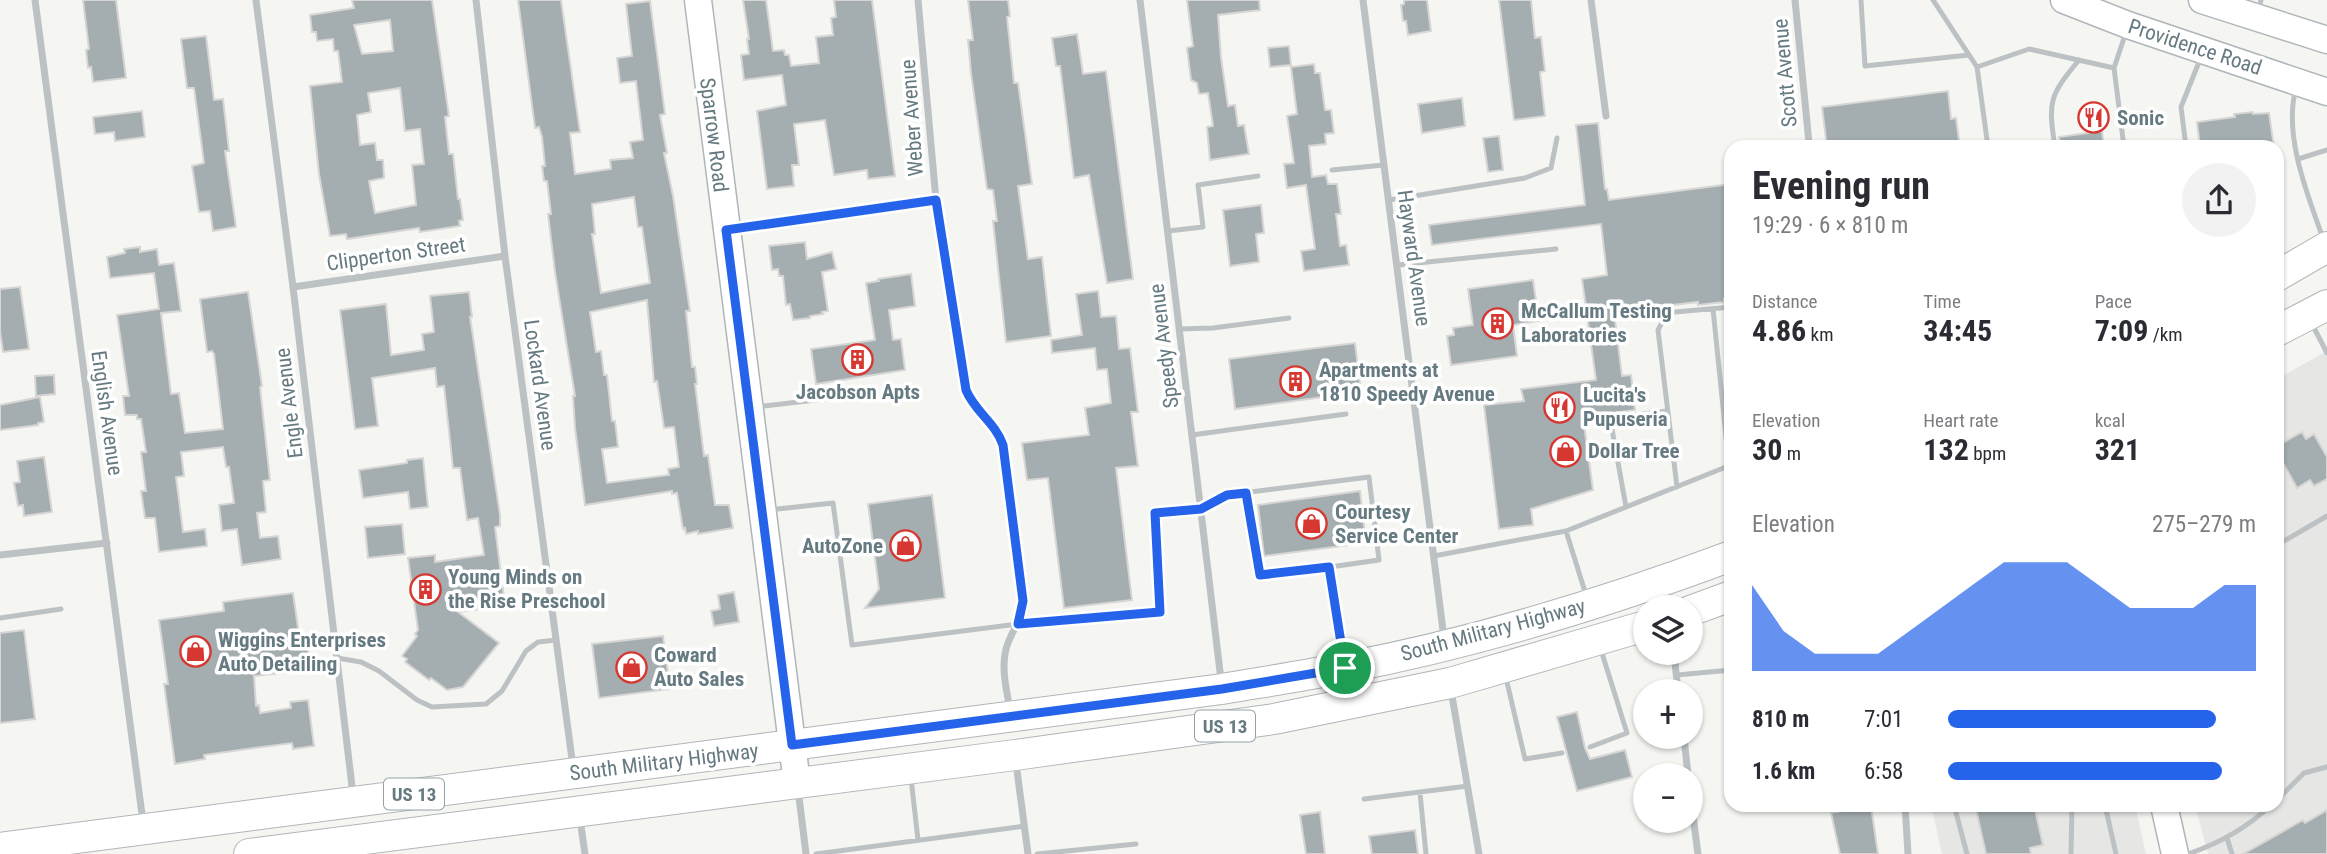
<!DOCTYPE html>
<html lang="en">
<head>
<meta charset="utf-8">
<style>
  body { margin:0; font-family:"Roboto Condensed",sans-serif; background:#f2f2f3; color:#2b2b33; height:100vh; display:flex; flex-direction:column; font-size:26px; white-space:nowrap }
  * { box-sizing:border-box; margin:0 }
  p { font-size:23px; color:#7c7c81 }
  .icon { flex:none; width:38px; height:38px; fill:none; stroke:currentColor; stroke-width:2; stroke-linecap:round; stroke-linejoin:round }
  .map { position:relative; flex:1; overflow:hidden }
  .sheet { position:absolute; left:1724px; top:140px; width:560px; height:672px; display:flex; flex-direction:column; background:#fff; border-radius:21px; box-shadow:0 2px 5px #0004 }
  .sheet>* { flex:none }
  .controls { position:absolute; left:1633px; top:595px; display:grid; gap:14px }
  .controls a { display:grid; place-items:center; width:70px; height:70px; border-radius:50%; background:#fff; box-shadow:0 2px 5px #0004; font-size:35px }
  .pin { position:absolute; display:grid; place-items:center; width:60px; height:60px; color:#fff; margin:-30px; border:4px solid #fff; border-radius:50%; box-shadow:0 2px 7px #0007 }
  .round { display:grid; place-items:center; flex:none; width:74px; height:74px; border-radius:37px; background:#f2f2f3 }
  .head { display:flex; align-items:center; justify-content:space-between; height:119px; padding:0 28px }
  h1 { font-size:38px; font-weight:700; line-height:52px }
  .figures { display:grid; grid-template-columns:repeat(3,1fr); gap:10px; height:119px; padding:7px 28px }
  .figures div { display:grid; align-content:center }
  .figures b { font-size:30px; font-weight:700 }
  .figures small { font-size:19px; font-weight:400 }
  .figures p { font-size:19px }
  .chart { height:196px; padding:14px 28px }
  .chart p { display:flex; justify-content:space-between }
  .chart svg { width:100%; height:126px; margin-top:7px; fill:#2563eb; opacity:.7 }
  ul { padding:0 28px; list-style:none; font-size:23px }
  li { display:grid; grid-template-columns:112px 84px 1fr; align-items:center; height:52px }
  li i { height:18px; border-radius:9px; background:#2563eb }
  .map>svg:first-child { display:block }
</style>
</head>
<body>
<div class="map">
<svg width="2327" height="854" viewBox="0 0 2327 854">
  <rect width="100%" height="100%" fill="#f5f5f2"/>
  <path fill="#e6e6e5" d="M2327,351V854H2208L2195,805H2277V379Z
    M1931,805H2135L2146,854H1942Z"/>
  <path fill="#a4aeb1" stroke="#d7d6d5" stroke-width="2" fill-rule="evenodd" d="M83,0H116L126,78L93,82L91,67L88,68L86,50L89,49Z
    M352,0H432L449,116L445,117L449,154H453L458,199H460L463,220L459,221L460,226L420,232L419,228L347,239L346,234L330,236L319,174L310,86L342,82L338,51H334L333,39L317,41L316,32H312L310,15L354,8ZM390,20L393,51L362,54L354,25ZM400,88L405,131L420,129L424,164L412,165L416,205L375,213L369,181L384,178L383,160H377L375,143L360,145L357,115L371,112L368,93Z
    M518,0H561L580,132L570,133L575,174L611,169L610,160L633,158L630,142L643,140L636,81L620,83L617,58L632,56L626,4L650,1L665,114L660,115L667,153H664L673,196L690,311H686L692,367H695L697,384H695L704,456L708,455L715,505H729L733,528L698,534V531L686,534L685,528L683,529L677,493L672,494V491L585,505L575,428L573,396H575L555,272L548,214H551L547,181H544L542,166H545L542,137L539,127L535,128ZM634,197L638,227H642L650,283L601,293L592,234H595L592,204ZM647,300L654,382L657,381L664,428L674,427L679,467L668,469L669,475L607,483L602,449L618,447L615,421H612L607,375H604L601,351L596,352L590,312Z
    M743,0H766L773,51L784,50L785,55H789L791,66L819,63L816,37L833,35L831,18L836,17L834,0H872L895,176L868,179L867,170L834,175L825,120L794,124L799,165H792L794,186L767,189L757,111L786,105L782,75L744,80L741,55L749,54L747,39H749Z
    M968,0H1008L1010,16L1007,17L1014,83H1018L1032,184L1018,186L1028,259L1042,257L1051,336L1006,342L993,221H997L993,190L987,189L971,73L968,40H973Z
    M1187,0H1259L1260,10L1218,15L1221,58L1228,106L1235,105L1238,126L1244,125L1249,154L1210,160L1207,127L1213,126L1208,93L1199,94L1197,83L1191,80L1187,48L1193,46Z
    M1404,0H1427L1431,31L1408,35L1406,21H1403L1401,5L1404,4Z
    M1499,0H1531L1535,38L1541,37L1545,71L1540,72L1545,116L1514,120Z
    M1077,34L1083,74L1106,71L1133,279L1107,283L1089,175L1074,178L1060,66H1056L1052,38Z
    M206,36L214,100L223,99L229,151H225L236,227L213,231L210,211L199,212L192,166L204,163L194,88H187L181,39Z
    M1289,46L1291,65L1270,67L1268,48Z
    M1314,64L1315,73H1320L1325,110H1331L1334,133L1325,134L1326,144L1309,146L1312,177L1326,175L1328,184H1337L1341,214H1336L1340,246L1346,245L1349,265L1304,271L1301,251L1315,249L1306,185L1287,188L1284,164L1294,163L1287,116L1297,114L1291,67Z
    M1948,91L1951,119L1956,118L1960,147H1827L1822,107Z
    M1462,98L1465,126L1422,133L1418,104Z
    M142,111L145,137L115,141L114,132L95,134L93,117Z
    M2253,112V114L2269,113L2274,147H2200L2197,122L2235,117L2234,114Z
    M1598,123L1605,189H1607L1609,200L1731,184V297L1724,298V302L1698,305V302L1614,312L1622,376L1631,375L1635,410L1583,417L1593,490L1531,509L1533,525L1499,529L1484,405L1524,401L1521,389L1596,380L1582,279L1607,275L1601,224L1432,245L1429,225L1585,205L1576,125Z
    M2102,131L2104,147H2060L2059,137Z
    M1499,136L1503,170L1488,172L1483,138Z
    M1261,205L1264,233L1256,234L1259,262L1230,266L1223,210Z
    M805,242L807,259L832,252L836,269L822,272L828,311L822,312L823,314L810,316V318L793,320L790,304L786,305L783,276H779L778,269L772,270L769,246Z
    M140,247V252L157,249L159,265L174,263L181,311L161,313L171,394L179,393L185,433L223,429L214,354L212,351L207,352L200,299L248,292L262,386L260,387L270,480L263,481L266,512L257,513L260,538L278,536L281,559L242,565L237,529L222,531L219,505L234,503L229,467H226L223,447L181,452L184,476L176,477L183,532L205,529L207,546L159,552L155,518H145L141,491H146L141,452H146L141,419H137V415H125L123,396H129L117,315L159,309L154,273L110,278L107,257L125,253L124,249Z
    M911,274L915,306L889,310L893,340L901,339L905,370L816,384L811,349L875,340L866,283L879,281L878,279Z
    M1533,280L1539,321L1513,325L1517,356L1451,365L1447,336L1454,335L1453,328L1473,325L1468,289Z
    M20,287L29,349L3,352L0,331V289Z
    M1098,291L1101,317L1116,316L1119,349L1130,348L1138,412H1131L1138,466L1116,468L1132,600L1064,608L1048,478L1027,480L1022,443L1089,435L1085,408L1111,403L1107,369L1097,370L1095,348L1052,353L1051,340L1082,335L1076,294Z
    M469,292L472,317H470L500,515V526L495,527L505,606L458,612L499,643L463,687L447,690L431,678L429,680L405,662L407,659L402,656L417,636L415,634L418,630L408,558L435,555V562L484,555L478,518L467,520L460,468H453L444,386L437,387L435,368L372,378L378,426L355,429L340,310L386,304L391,355L424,350L422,334L434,332L430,296Z
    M1355,343L1361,392L1235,409L1229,359Z
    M54,375L55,394L36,396L35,376Z
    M40,397L44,422L38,423V425L0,430V405Z
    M2302,432L2306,439L2314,434L2327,457V479L2314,486L2310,480L2297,488L2277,452V446Z
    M44,457L52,512L24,516L23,505L18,506L14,483L20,482L17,461Z
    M423,458L428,507L410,509L408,492L363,498L359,470L407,463V460Z
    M1360,491L1366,543L1264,556L1258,505Z
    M932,495L945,598L865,608L879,589L868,504Z
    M402,524L405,554L368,558L365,527Z
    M734,592L739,622L714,626L711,611L720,609L718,595Z
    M293,593L301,648L308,647L310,670L254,676L256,706L259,705L260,713L291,708L290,702L308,700L314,746L293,749L292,743L240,750L204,755L205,759L175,764L164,684H168L159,620L224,611L223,602Z
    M24,630L35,719L0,723V633Z
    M663,636L670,689L599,698L592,644Z
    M1577,712L1585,748L1590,759L1625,750L1632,777L1577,791L1557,717Z
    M1975,805H2034L2043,845L2030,848L2031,854H1986Z
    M1871,806L1878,854H1840L1831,813Z
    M2327,810V854H2243L2303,820L2305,823Z
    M1320,812L1325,854H1306L1300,815Z
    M1415,830L1418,854H1372L1369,836Z"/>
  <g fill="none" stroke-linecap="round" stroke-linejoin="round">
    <defs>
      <path id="secondary" d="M698,0L797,783
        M2064,0L2128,25L2327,92
        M2202,0L2327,40
        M2164,805L2175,854"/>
      <path id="primary" d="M2277,276L2327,247
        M2277,331L2327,305
        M1690,611L1731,596
        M0,848L1222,689C1263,682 1303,676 1343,668C1475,643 1605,603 1731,556
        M249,854L1015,755L1274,719L1450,683L1645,626"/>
    </defs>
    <use href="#secondary" stroke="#afb6b9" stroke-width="29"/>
    <use href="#primary" stroke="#b0b6b8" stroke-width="32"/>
    <path stroke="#bcc2c4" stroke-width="5" d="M1861,0L1865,66L1969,55
      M1933,0L1977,67L1988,147
      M2258,11L2261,0
      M1977,67L2029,49L2114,68
      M2296,88C2283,134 2307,194 2323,238
      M2055,147C2048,102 2049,96 2079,60
      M2124,147L2114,68L2126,32
      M2186,147L2181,107L2201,57
      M2298,159L2327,150
      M1332,170L1384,165
      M1389,200L1525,178L1551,168L1557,138
      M1168,231L1203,227L1198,185L1258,176
      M1398,265L1556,249
      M1713,309L1729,466
      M2312,324L2327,353
      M1179,329L1213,328L1289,318
      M755,407L868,394
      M1192,435L1346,414
      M1677,487L1658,330L1666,315L1675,312L1731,307
      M1246,493L1260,575L1330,567
      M1626,507L1610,418L1667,411
      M768,510L833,503L852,645L1018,624L1160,612L1155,513L1201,509L1227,495L1369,477L1379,560L1330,567L1343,658
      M1566,531L1586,595
      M2277,545L2327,516
      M1434,556L1566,531L1731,465
      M0,618L61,609
      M337,658L361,662L379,671L417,700L432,707L486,704L502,691L526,651L538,642L556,640
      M1677,675L1731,670
      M1506,678L1525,759L1562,753
      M1590,747L1627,733L1601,650
      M911,778L918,840
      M1420,793L1426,854
      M1364,799L1468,786
      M2277,800L2304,773L2327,767
      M1954,805L1967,854
      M2105,805L2116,854
      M2227,838L2232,854
      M816,854L1025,826
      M1037,854L1136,844
      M2071,854L2072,805
      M2188,854C2220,843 2247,828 2271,805"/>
    <path stroke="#bcc2c4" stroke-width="7" d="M35,0L143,822
      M256,0L293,287L353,795
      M476,0L505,256L573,767
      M918,0L936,200L966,390C975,411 995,422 1003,445L1023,601C1022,618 1014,628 1008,643C1000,663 1006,689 1010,709
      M1140,0L1221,680
      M1363,0L1444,638
      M1591,0L1606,116
      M1795,0L1809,143
      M734,229L936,200
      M293,287L505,256
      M0,555L107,543
      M1674,653L1678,691
      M1451,690L1479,854
      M1684,737L1688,775
      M1016,763L1028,854
      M798,789L806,854
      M1690,793L1698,854
      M1905,805L1908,854
      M580,819L585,854"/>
    <use href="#secondary" stroke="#fff" stroke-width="26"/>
    <use href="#primary" stroke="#fff" stroke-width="30"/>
  </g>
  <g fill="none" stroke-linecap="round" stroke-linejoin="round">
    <defs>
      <path id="route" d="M936,200L966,390C975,412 995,422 1003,445L1023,601L1018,624L1160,612L1155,513L1201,509L1227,495L1246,493L1260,575L1329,567L1345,668L1222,689L792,745L726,230Z"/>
    </defs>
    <use href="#route" stroke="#fff" stroke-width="14"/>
    <use href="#route" stroke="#2563eb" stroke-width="9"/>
  </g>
  <defs>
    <symbol id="restaurant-ring" viewBox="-11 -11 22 22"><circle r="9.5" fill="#fff" stroke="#d63731" stroke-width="1.5"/><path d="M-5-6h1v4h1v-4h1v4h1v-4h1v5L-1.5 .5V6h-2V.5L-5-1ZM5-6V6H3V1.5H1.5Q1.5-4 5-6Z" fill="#d63731"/></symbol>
    <symbol id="building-ring" viewBox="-11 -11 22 22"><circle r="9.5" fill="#fff" stroke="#d63731" stroke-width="1.5"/><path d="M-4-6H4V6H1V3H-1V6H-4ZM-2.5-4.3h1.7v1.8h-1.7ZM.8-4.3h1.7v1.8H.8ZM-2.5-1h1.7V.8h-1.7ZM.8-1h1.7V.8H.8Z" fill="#d63731"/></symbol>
    <symbol id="shop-ring" viewBox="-11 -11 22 22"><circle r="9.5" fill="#fff" stroke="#d63731" stroke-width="1.5"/><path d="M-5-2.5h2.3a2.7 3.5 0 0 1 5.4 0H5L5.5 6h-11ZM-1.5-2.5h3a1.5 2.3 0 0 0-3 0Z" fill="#d63731"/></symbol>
  </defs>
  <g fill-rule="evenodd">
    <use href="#restaurant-ring" x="2076" y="100" width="35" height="35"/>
    <use href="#building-ring" x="1480" y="306" width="35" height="35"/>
    <use href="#building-ring" x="840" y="342" width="35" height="35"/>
    <use href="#building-ring" x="1278" y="364" width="35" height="35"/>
    <use href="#restaurant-ring" x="1542" y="390" width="35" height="35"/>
    <use href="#shop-ring" x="1548" y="434" width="35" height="35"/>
    <use href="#shop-ring" x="1294" y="506" width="35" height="35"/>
    <use href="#shop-ring" x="888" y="528" width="35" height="35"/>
    <use href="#building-ring" x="408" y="572" width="35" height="35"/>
    <use href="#shop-ring" x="178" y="634" width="35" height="35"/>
    <use href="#shop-ring" x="614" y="650" width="35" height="35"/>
  </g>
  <g text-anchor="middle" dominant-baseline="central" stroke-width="7" stroke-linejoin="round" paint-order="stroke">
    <g fill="#fff" stroke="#94a2a7" stroke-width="2">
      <rect x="1195" y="710.5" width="60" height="31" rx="5"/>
      <rect x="384" y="778.5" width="60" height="31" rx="5"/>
    </g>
    <g font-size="19" font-weight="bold" fill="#667a81">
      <text x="1225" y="726">US 13</text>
      <text x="414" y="794">US 13</text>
    </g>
    <g font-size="21" fill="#667a81" stroke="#fff">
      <text transform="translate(2195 47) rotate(18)">Providence Road</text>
      <text transform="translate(1785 73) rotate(-95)">Scott Avenue</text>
      <text transform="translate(912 118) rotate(-94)">Weber Avenue</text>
      <text transform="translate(714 135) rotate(83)">Sparrow Road</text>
      <text transform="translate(396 254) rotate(-8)">Clipperton Street</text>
      <text transform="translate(1414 258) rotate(82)">Hayward Avenue</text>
      <text transform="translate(1164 346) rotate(-97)">Speedy Avenue</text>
      <text transform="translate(540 385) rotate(82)">Lockard Avenue</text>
      <text transform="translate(289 403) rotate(-97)">Engle Avenue</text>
      <text transform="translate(107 413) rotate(82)">English Avenue</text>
      <text transform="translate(1493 630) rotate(-15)">South Military Highway</text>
      <text transform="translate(664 762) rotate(-7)">South Military Highway</text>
    </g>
    <g font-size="21" font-weight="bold" fill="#667a81" stroke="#fff" text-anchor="start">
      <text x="2117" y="118">Sonic</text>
      <text x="1521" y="311">McCallum Testing<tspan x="1521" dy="24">Laboratories</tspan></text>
      <text x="1319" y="370">Apartments at<tspan x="1319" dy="24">1810 Speedy Avenue</tspan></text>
      <text x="858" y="392" text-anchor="middle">Jacobson Apts</text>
      <text x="1583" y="395">Lucita's<tspan x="1583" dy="24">Pupuseria</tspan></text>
      <text x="1588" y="451">Dollar Tree</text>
      <text x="1335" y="512">Courtesy<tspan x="1335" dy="24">Service Center</tspan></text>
      <text x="883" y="546" text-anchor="end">AutoZone</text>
      <text x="448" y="577">Young Minds on<tspan x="448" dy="24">the Rise Preschool</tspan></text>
      <text x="218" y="640">Wiggins Enterprises<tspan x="218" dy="24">Auto Detailing</tspan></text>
      <text x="654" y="655">Coward<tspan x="654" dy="24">Auto Sales</tspan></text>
    </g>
  </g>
</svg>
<div class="controls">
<a><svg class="icon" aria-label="layers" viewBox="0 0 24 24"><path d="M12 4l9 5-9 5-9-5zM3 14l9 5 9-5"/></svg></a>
<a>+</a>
<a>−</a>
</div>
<div class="pin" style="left:1345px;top:668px;background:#1e9e55"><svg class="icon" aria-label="arrive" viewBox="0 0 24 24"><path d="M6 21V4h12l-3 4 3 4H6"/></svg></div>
<section class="sheet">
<div class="head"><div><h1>Evening run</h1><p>19:29 · 6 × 810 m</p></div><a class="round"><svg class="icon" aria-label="share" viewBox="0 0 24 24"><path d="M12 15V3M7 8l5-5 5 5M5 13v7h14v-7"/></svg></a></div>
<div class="figures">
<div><p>Distance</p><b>4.86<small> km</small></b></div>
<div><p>Time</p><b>34:45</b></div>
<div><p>Pace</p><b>7:09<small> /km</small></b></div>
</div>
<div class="figures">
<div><p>Elevation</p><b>30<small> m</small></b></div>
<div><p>Heart rate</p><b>132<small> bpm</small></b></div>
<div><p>kcal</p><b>321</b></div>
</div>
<div class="chart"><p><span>Elevation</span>275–279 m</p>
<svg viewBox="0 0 160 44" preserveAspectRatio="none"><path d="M0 44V14L10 30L20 38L30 38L40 38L50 30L60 22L70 14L80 6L90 6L100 6L110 14L120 22L130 22L140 22L150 14L160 14V44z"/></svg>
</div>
<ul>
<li><b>810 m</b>7:01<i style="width:87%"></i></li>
<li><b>1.6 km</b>6:58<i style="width:89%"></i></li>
</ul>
</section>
</div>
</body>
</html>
